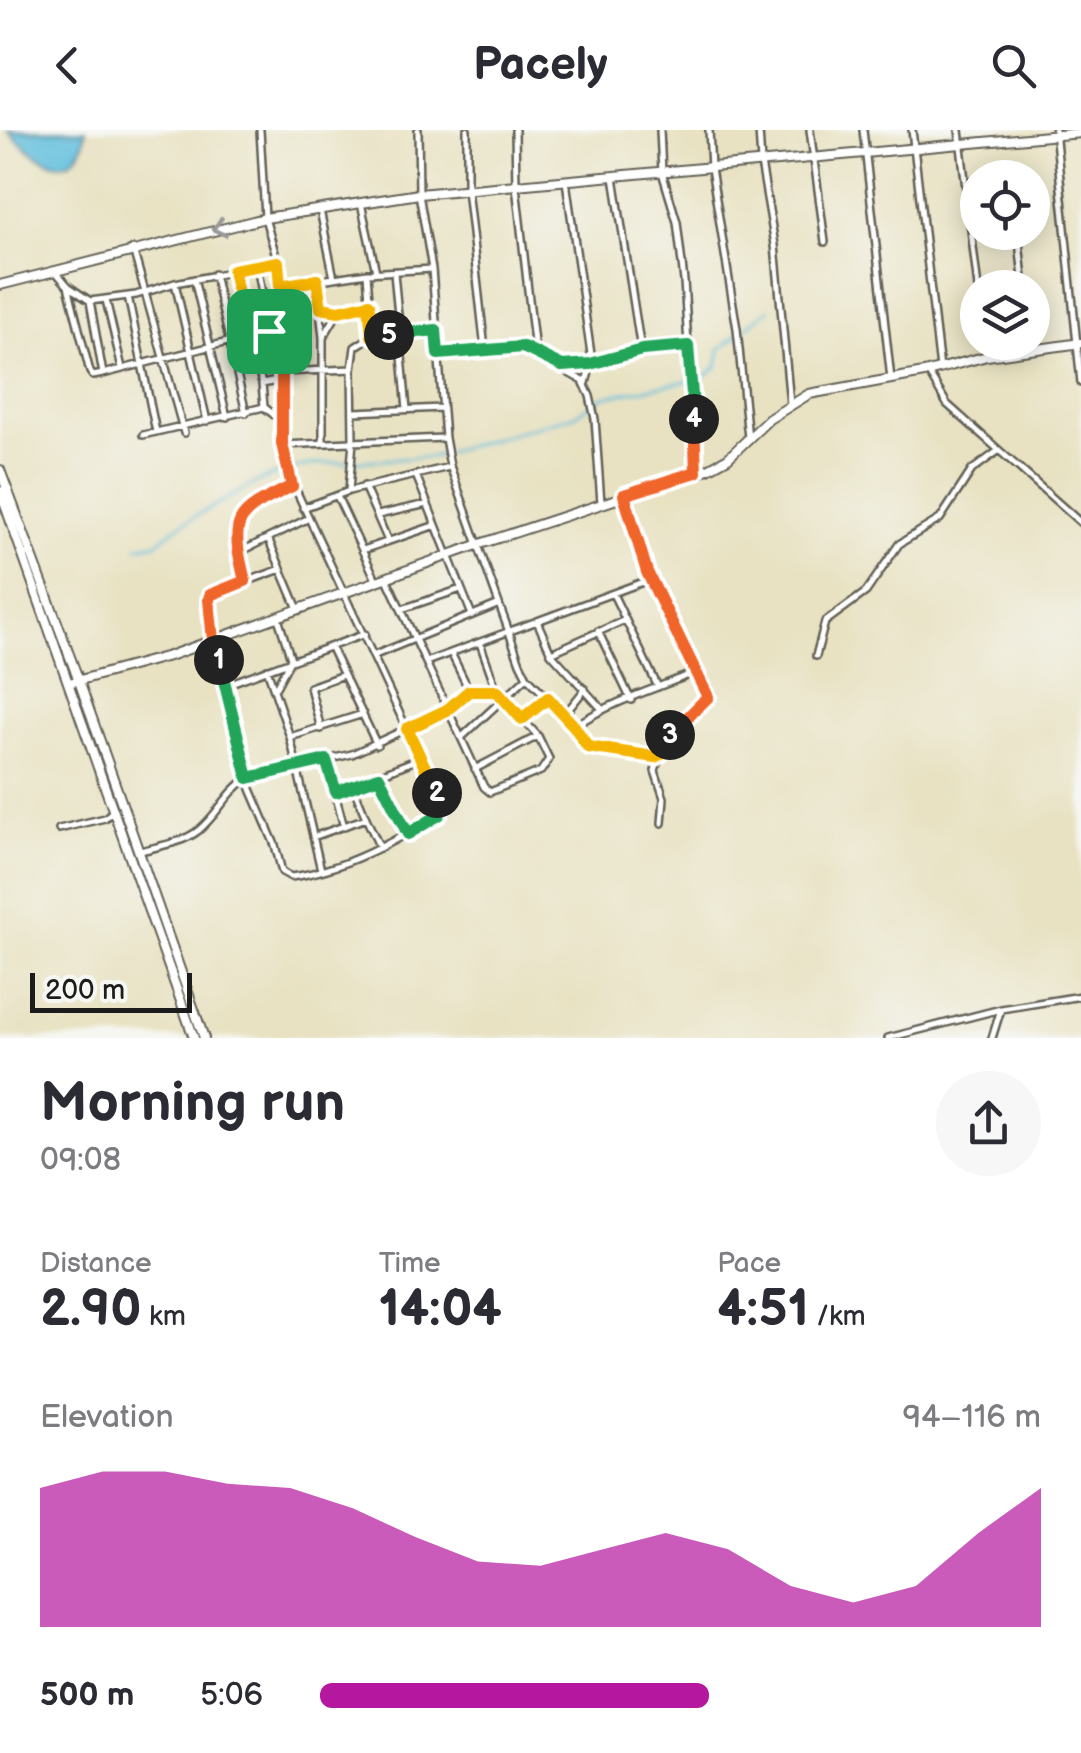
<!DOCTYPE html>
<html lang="en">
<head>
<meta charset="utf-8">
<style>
  body { margin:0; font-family:"Balsamiq Sans",sans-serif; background:#f7f7f7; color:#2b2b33; height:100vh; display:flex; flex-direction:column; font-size:38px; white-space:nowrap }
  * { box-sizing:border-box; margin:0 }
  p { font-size:32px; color:#7c7c81 }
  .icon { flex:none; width:55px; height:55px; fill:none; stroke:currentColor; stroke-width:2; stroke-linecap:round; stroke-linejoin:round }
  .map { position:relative; height:908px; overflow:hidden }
  .drawer { display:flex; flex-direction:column; background:#fff; flex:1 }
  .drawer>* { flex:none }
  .fabs { position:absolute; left:960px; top:30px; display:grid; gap:20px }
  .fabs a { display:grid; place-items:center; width:90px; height:90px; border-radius:50%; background:#fff; box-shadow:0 5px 25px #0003; font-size:50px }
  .scale { position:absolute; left:30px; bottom:25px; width:162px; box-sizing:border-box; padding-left:10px; border:5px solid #1c1c1c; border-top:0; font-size:28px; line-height:35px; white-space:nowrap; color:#1c1c1c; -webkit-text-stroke:8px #f6f6f2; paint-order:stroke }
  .pin { position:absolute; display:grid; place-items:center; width:85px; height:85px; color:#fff; margin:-42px; border-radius:20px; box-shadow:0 5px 15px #0006 }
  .km { position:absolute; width:50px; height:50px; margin:-25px; border-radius:50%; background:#222; color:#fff; font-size:28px; line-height:50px; text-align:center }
  .round { display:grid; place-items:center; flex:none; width:105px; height:105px; border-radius:52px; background:#f7f7f7 }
  .head { display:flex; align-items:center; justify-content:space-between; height:170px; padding:0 40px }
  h1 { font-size:55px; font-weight:600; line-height:75px }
  .metrics { display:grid; grid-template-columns:repeat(3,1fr); gap:15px; height:170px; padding:10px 40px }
  .metrics div { display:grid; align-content:center }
  .metrics b { font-size:50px; font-weight:600 }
  .metrics small { font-size:28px; font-weight:400 }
  .metrics p { font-size:28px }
  .chart { height:280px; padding:20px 40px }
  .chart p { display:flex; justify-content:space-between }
  .chart svg { width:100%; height:180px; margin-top:10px; fill:#b5179e; opacity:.7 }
  ul { padding:0 40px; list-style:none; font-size:32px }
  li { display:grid; grid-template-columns:160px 120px 1fr; align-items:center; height:75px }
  li i { height:25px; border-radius:12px; background:#b5179e }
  header { display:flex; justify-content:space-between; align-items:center; height:130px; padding:0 40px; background:#fff; font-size:45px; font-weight:600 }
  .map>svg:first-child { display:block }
</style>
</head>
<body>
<header><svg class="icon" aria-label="back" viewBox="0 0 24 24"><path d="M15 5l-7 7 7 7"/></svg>Pacely<svg class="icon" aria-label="search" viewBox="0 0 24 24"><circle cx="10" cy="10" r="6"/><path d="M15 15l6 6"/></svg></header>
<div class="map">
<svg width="1081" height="908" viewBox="0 0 1081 908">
  <rect width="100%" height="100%" fill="#f6f6f2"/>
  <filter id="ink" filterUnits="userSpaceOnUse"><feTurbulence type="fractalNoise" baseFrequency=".01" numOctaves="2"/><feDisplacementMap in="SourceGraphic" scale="20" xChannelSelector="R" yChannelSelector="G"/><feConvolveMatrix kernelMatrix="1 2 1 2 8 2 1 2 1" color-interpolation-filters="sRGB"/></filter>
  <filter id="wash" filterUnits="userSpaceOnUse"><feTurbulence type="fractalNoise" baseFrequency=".0048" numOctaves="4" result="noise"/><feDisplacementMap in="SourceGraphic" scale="40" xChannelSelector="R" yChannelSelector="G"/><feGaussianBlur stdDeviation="2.25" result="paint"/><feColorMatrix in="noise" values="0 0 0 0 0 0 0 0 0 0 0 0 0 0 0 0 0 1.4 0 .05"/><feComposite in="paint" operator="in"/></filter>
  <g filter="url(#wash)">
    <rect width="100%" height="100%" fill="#e8e2c2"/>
    <path fill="#5fbedd" stroke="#3e6d7c" stroke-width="2.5" d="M8,0H86C77,60 33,27 8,0Z"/>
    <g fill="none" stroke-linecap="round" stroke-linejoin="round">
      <path stroke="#5fbedd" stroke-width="2.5" d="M137,417L157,413L180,395L259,351L291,339L316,334L431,327L575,285L603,267L703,248L717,237L720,219L769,179"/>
    </g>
  </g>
  <g filter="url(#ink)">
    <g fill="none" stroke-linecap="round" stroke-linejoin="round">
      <defs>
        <path id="minor" d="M260,0L265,88L278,133L280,157L282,315L289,345L443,677L439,685C393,712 344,740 291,747L282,742L275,715L251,659L228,554L213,511L209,470L210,465L281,439
          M418,0L419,64L432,139L445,308L450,336L520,533L527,547L575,596L588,617L651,627L661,624
          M467,0V59L485,219
          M515,0L516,56L535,221
          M660,0L662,42L677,92L684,151L696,343
          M709,0L711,38L737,199L748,308
          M759,0L761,33L775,115L790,274
          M810,0L825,112
          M863,0L891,249
          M912,0L940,239
          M959,0L978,158
          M1055,0L1081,253
          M614,47L641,220
          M566,51L592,231
          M361,73L376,142
          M320,80L334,148
          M1018,102L1024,158
          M133,119L184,303
          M257,136L269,201
          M56,142L68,156L90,242L93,246L103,244
          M394,143L407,279
          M214,144L246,283
          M367,144L372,206
          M194,149L227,287
          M317,150L323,208V312
          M175,153L207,291
          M68,156L90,171L103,244L282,198
          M281,156L367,143L432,139
          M128,166L156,302
          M106,170L122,238
          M90,171L136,165L175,153L278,133
          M323,208L339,181L369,174
          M985,212L987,226
          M438,224L523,217L583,251L590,266L595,289L601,373
          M563,236L590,233
          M282,242L352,239
          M928,242L947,274L1081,393
          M586,253L592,231L641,220L688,216
          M262,254L282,250
          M264,277L283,292
          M354,282L442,278
          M143,305L264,277L262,254L233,140
          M282,315L444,308
          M416,345L472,485
          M364,356L388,411
          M349,361L353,311L352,239L355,217L372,206L436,200
          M337,366L377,452
          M303,378L349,361L449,337
          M378,385L427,374
          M268,408L298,479
          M363,420L436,395
          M238,423L307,389
          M387,449L484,657L490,662L541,641L549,629L538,606L497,561L480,513
          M245,451C229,386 235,384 292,356
          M613,464L658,557
          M402,479L461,459
          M537,491L551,523L601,578
          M598,501L631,570
          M331,518L377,615
          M451,523L469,560
          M551,523L625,490
          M375,525L497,475
          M816,526L825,492L866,462L899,414L940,389L972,340L998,321
          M426,532L651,449
          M267,539L290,607L321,740
          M228,554L365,504
          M276,557L291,529L278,488
          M565,584L585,559
          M523,588L548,568
          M575,596C608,573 659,557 697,542L644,435L624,368
          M321,599L310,557L343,545
          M290,607L363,584
          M462,607L527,547
          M326,630L344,697
          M475,639L538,606
          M379,647L407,702
          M335,662L421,628
          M366,688L380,718
          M662,693L664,668L655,641L657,634L678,595L708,567L697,542
          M59,699L105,688L114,680
          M313,707L366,688L353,656
          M140,721C159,716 183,713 199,700C218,684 227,662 248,648L352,624L447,580L469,561H497
          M888,908L1001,879L1081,866
          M992,908L1001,879"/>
        <path id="tertiary" d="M0,155L265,88L419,64L1081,3
          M0,340L79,551L204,908
          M0,361L194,908
          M69,553L169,526L477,415L708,339L728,328L769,289L809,264L924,243L987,226L1081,213"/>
      </defs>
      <use href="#minor" stroke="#636156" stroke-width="10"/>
      <use href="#tertiary" stroke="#636156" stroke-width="12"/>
      <use href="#minor" stroke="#fff" stroke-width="5"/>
      <use href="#tertiary" stroke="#fff" stroke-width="8"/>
    </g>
    <defs><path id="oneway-chevron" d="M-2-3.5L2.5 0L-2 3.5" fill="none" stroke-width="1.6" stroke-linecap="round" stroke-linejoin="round" transform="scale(2.5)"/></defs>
    <use stroke="#999" href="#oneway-chevron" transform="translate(219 98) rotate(167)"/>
  </g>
  <g fill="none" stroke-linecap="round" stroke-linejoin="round" filter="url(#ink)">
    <defs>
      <path id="split-1" d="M219,530L213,511L209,470L210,465L245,451C229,386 235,384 292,356L282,314V198L269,201"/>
      <path id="split-2" d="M219,530L248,648L326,630L336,662L379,647L408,704L439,685L443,677L437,663"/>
      <path id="split-3" d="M437,663L407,599L447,580L469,561H497L522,589L548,568L574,596L588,617L655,627L661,624L670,605"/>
      <path id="split-4" d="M670,605L708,567L647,442L624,365L696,342L694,289"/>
      <path id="split-5" d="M389,205L436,200L438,224L523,217L562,236L590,234L642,220L688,216L694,289"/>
      <path id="split-6" d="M269,201L247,206L233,140L278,132L280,156L317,150L321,178L339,181L369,174L372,206L389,205"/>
    </defs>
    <use href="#split-1" stroke="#fff" stroke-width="20"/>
    <use href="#split-2" stroke="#fff" stroke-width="20"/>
    <use href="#split-3" stroke="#fff" stroke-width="20"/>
    <use href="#split-4" stroke="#fff" stroke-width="20"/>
    <use href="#split-5" stroke="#fff" stroke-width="20"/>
    <use href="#split-6" stroke="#fff" stroke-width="20"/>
    <use href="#split-1" stroke="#f0652b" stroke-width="12"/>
    <use href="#split-2" stroke="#22a559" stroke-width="12"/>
    <use href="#split-3" stroke="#f5b400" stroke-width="12"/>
    <use href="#split-4" stroke="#f0652b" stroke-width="12"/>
    <use href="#split-5" stroke="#22a559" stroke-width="12"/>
    <use href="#split-6" stroke="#f5b400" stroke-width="12"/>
  </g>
</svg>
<div class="fabs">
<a><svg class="icon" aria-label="locate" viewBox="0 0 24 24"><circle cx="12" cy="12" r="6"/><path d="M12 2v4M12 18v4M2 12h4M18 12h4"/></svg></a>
<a><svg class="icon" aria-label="layers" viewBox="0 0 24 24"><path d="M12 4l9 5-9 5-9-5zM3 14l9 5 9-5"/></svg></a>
</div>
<div class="scale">200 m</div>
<div class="pin" style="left:269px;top:201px;background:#1e9e55"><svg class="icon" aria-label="arrive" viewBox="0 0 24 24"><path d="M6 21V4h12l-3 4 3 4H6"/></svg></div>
<b class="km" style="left:219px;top:530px">1</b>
<b class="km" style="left:437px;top:663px">2</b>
<b class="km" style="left:670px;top:605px">3</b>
<b class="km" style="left:694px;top:289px">4</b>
<b class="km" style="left:389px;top:205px">5</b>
</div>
<section class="drawer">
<div class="head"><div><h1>Morning run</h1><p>09:08</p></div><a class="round"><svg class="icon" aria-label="share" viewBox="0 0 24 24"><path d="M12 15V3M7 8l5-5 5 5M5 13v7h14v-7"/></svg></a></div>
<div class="metrics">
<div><p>Distance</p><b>2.90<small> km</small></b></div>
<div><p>Time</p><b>14:04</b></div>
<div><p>Pace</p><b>4:51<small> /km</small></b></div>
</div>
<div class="chart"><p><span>Elevation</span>94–116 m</p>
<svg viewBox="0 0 160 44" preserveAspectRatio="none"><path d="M0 44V10L10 6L20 6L30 9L40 10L50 15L60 22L70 28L80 29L90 25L100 21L110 25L120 34L130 38L140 34L150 21L160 10V44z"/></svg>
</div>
<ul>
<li><b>500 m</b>5:06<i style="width:54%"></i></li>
</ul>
</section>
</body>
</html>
